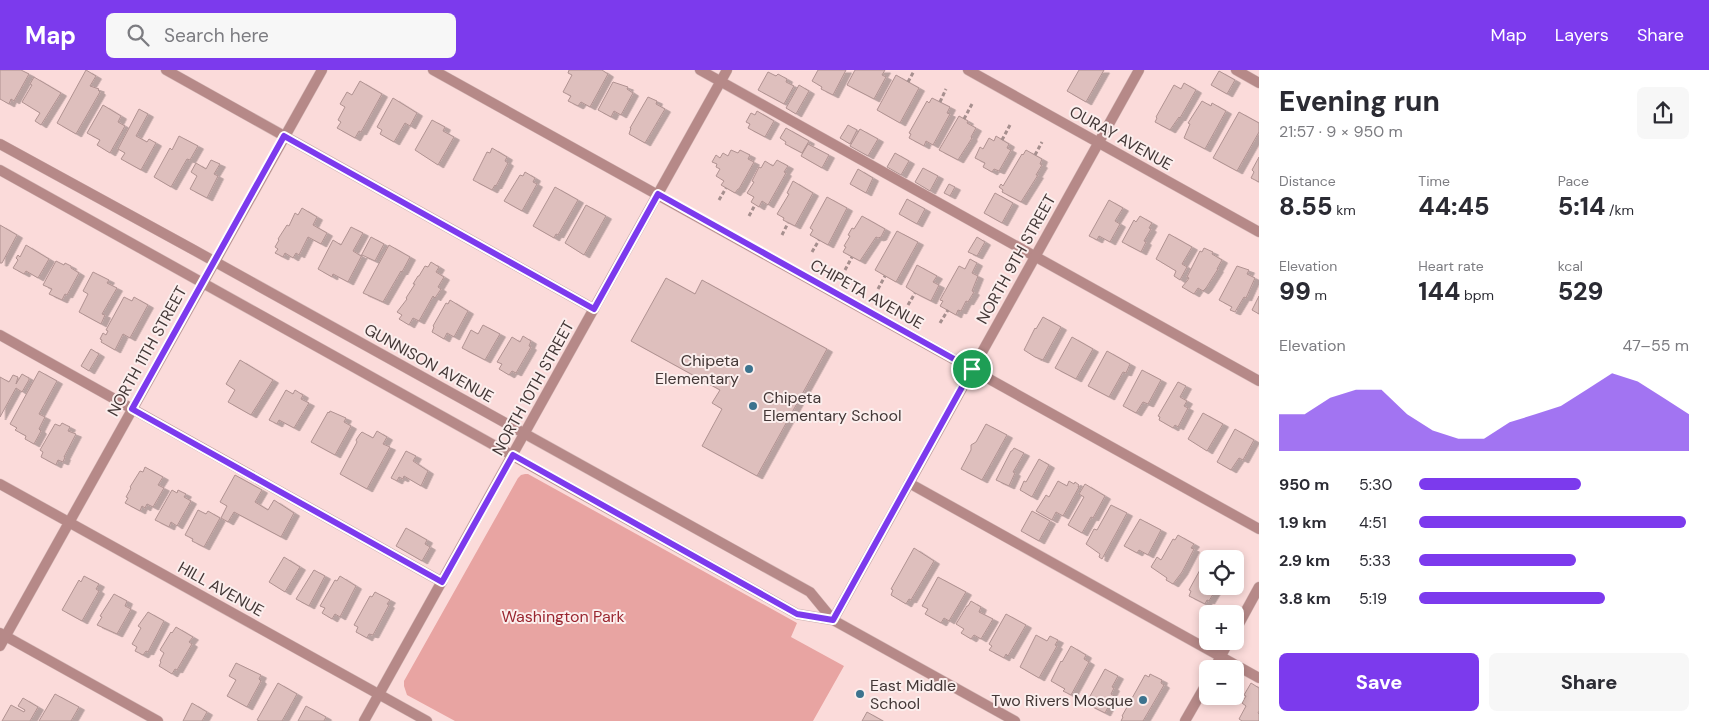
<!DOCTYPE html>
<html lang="en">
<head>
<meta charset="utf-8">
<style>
  body { margin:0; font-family:"DM Sans",sans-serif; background:#f7f7f7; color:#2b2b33; height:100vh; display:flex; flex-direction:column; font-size:19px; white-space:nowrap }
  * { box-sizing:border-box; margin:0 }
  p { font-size:16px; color:#7c7c81 }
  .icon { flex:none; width:28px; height:28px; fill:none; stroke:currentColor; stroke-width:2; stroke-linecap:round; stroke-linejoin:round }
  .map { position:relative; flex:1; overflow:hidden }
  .side { display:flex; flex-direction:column; background:#fff; width:450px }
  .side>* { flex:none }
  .buttons { position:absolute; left:1199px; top:480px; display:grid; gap:10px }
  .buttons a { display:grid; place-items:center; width:45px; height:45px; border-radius:8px; background:#fff; box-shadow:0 2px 8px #0003; font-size:25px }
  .pin { position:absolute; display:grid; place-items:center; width:42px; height:42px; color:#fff; margin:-21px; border:2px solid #fff; border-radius:50%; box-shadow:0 1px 5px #0007 }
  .round { display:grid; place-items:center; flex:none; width:52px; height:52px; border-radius:8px; background:#f7f7f7 }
  .summary { display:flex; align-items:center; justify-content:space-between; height:85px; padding:0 20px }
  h1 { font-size:28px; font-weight:800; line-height:38px }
  .metrics { display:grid; grid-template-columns:repeat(3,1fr); gap:8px; height:85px; padding:5px 20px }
  .metrics div { display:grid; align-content:center }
  .metrics b { font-size:25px; font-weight:800 }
  .metrics small { font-size:14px; font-weight:400 }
  .metrics p { font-size:14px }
  .chart { height:140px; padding:10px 20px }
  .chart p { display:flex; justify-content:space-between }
  .chart svg { width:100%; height:90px; margin-top:5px; fill:#7c3aed; opacity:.7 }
  .action { display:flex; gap:10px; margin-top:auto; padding:10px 20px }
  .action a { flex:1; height:58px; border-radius:8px; background:#7c3aed; color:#fff; font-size:20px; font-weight:800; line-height:58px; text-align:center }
  .action a+a { background:#f7f7f7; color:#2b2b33 }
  ul { padding:0 20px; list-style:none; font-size:16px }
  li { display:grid; grid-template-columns:80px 60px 1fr; align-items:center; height:38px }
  li i { height:12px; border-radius:6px; background:#7c3aed }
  header { display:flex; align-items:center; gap:30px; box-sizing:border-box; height:70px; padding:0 25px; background:#7c3aed; color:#fff }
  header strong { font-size:24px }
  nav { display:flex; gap:28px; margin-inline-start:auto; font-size:18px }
  .search { width:350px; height:45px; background:#f7f7f7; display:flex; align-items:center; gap:12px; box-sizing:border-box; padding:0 18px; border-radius:8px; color:#7c7c81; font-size:19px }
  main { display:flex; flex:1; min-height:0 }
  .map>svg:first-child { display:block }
</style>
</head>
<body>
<header>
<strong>Map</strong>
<div class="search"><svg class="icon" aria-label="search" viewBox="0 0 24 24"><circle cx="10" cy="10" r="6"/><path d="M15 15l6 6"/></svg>Search here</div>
<nav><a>Map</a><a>Layers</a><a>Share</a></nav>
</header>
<main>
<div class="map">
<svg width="1259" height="651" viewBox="0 0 1259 651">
  <defs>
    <filter id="shadow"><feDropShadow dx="5.5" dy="3" stdDeviation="0" flood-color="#0004"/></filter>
  </defs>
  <rect width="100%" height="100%" fill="#fbdbda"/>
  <path fill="#e8a4a2" d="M525,404H528L797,553L791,567L844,596L813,651H455L407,625L404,616V611L518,408L521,405Z"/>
  <path fill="#debfbd" stroke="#b09291" filter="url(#shadow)" d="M0,0H21L29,4L14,31L11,29L9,34L0,29Z
    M86,0L96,6L90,16L99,19L98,20L100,22L76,64L57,53Z
    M569,0H602L608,4L590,37L581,32L578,36L568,31L571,26L563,22L572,5L568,3Z
    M818,0H846L833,25L821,19L822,17L812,11Z
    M855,0H885L882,5L886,7L874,29L847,15Z
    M1079,0H1104L1086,32L1067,21Z
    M1219,1L1235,10L1227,24L1211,15Z
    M768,2L776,6L778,4L787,9L786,12L794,16L784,34L758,20Z
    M896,5L919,18L900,53L877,40Z
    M34,7L61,23L41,55L35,51L40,43L22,32L32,15L30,14Z
    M360,11L382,24L361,62L359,61L355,68L337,58L341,52L338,50L345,37L340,34L347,22L352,25Z
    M613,12L628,17L627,19L633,23L621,45L614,41L611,47L598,40Z
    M1184,13L1196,20L1180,48L1179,47L1170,60L1155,52L1157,48L1156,47L1174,15L1181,19Z
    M799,15L809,21L796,44L786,38Z
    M648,27L657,31L656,34L665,39L645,73L629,64L631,58H630Z
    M393,28L417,43L410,56L405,53L394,72L380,64L382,60L377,57Z
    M932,28L950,37L947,43L950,44L933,75L926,71L924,76L909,68L911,64L909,63L927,31L929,33Z
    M1202,31L1211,36L1212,33L1226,41L1205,79L1184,68L1190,54L1188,53Z
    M103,35L121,46L118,52L125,56L110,83L97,75L100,70L87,63Z
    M139,39L148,44L136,66L147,72L149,69L156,73L141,100L121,89L125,83L118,79Z
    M757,41L774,51L765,67L748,58L750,54L746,52L751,43L755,45Z
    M1239,42L1259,53V62L1237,101L1213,88Z
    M959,46L968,51L967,53L976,58L971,67L972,68L958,90L939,80Z
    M432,50L445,57L443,61L454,67L438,95L415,80Z
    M848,55L857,60L850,74L840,68Z
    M786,58L809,71L802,83L785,74L786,72L780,68Z
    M860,59L878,69L868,86L850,76Z
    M179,66L198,76L190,90L187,89L171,117L154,107L170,78L172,80Z
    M996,66L1009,74L1007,78L1011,80L999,101L994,99L992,102L983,97L985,93L975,88L980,77L983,79L989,68L994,71Z
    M808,74L829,85L822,98L801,86Z
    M492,78L507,87L505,91L508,93L496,116L495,115L492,120L473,110L487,82L490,83Z
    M731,80L738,83L740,80L750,85L748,89L754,92L739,119H738L735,123L721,115L724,111L716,106L720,99L716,97L717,94L712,92L716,85L720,88L723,83L728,86Z
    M1026,80L1042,89L1040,94L1042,95L1036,105H1038L1021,132L1002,122L1003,120L999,117L1001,114L1003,116L1022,84L1023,85Z
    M895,83L909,91L901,105L887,97Z
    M1259,87V112L1251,108L1254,102L1252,100Z
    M211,90L220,94L214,104L218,106L207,128L190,119L197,106L191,102L196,93L206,99Z
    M777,90L788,96L784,102L786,103L768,135L762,131L759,137L751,132L754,127L747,123L754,112L752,111L759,97L761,98L765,91L773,96Z
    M923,98L938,106L930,121L915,112Z
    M858,99L873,108L866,123L850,114Z
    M525,102L535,108L533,112L537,114L522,141L504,131L520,105L523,106Z
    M793,111L813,123L795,156L783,150L784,148L777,144L789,124L787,123Z
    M949,114L955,117L950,126L944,123Z
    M555,117L578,130L558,165L556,164L554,168L533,156Z
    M995,123L1013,133L1002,153L984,143Z
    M827,127L847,138L828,175L810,165L813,160L810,158Z
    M907,129L925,139L917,154L899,144Z
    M1109,130L1123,138L1115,151L1120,154L1110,172L1099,166L1097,170L1089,166Z
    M586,135L606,146L584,185L565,173Z
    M302,138L317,147L313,155L327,163L321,174L308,167L299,185L296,183L293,188L285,183L283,187L275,183L278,179L275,177L279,170L278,169L287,155L289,156L295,143L298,145Z
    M862,146L885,159L881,167L878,168L876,167L860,191L843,182L846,177L844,176L850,166L848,165L852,158L854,159Z
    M1140,146L1152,153L1149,158L1151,159L1144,171L1146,172L1141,182L1122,172L1134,150L1136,152Z
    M0,155L17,165L2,193H0Z
    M351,157L363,163L353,181L361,186L371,167L384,174L375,191L362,185L348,212L333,204L332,207L318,199L333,170L341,175Z
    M897,161L918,172L896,212L875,200Z
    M1169,164L1192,177L1182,194L1187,197L1180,210L1174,206L1176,201L1156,189Z
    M977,167L985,172L977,186L968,182Z
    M26,175L49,189L38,208L26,201L24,204L13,198L18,190L16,188L18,185L20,187Z
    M389,175L410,187L402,202L401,201L383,232L363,223Z
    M1204,178L1213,182L1212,184L1222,190L1217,199H1218L1206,218L1203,221L1198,218L1194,224L1182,217L1187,211L1189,208L1187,207L1200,181L1202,182Z
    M970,189L977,193L972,203L978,206L972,221L974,222L968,232L966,231L961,241L958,240L956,245L940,236L943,231L940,230L959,196L965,199Z
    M56,191L64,195L65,193L71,196V198L79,203L67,225L65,224L62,230L49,224L52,219L43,215Z
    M431,192L439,197L436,202L444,207L438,217L441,219L435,228L433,226L419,251L413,248L409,255L399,249L402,245L397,242L407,229L406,228L415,214H413L418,206H419L425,196L428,197Z
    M917,195L937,206L933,212L939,215L931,231L915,223L906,217Z
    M1237,196L1249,200L1247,204L1255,208L1246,228L1244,227L1235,242L1230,240L1232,237L1219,230Z
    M93,202L109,210L107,213L117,218L102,244L105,245L101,254L79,242L88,224L83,221Z
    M666,208L695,224L702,210L827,279L757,406L702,376L722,339L712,333L720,320L631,271Z
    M1259,226V244L1252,240Z
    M124,227L132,231L134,227L148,235L130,268L123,264L115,280L101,272L102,270L100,269L103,263L106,265L108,261L106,260Z
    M450,230L468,241L454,267L447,263L444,269L432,262L434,257L433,256L446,233L448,234Z
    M1043,247L1061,257L1043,290L1035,287L1024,280L1035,258L1036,259Z
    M483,255L500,264L485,290L462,278L471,260L478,264Z
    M523,266L531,271L529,276L531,277L516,303L512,301L509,305L499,299L502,294L497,292L512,267L520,272Z
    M1072,267L1093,279L1076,309L1055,298Z
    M91,279L99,284L89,301L81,296Z
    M1107,281L1130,294L1126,303L1123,302L1109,327L1088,316Z
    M240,290L273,310L251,345L228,332L235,320L226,314Z
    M1142,300L1161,310L1148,334L1143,332L1136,343L1123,336Z
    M39,301L57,311L39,344L45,347L39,359L41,361L34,374L25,369L26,366L15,360L17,358L10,354Z
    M22,304L29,308V310L22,322L16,318L0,347V307L9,312L13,305L18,307L16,314Z
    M1178,312L1186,316L1180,327L1187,331L1184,336L1188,338L1178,357L1175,355L1173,358L1159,350L1160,347L1158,346Z
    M286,320L293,324L295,320L303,325L301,329L309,333L294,358L279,350L277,354L269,350Z
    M330,341L346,348L344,352L351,356L335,385L311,372L328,342L329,343Z
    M1203,343L1223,354L1207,381L1188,369Z
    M62,353L70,357L68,361L76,364L64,387H65L63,392L58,390L56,395L41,387L43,382L40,380L55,354L60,356Z
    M986,354L1007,365L982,410L961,399L971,380V375L976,372Z
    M1235,359L1254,370L1243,390L1239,388L1231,400L1217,392Z
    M377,361L387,367L383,374L390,377L367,419L340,404L357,372L356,370L360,364L362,362L373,368Z
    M1014,378L1024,383L1013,402L1015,403L1009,416L996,410L1011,381H1012Z
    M406,381L416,386L413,391L428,401L421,416L404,406L403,409L399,407L397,411L391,408Z
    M1039,389L1049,395L1032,427L1020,420L1024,411L1026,412Z
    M145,397L163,407L158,415L164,418L153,437L147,434L145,438L142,436L140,441L125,433L128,428L126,427L131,418L130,417L140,401L143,402Z
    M235,405L262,420L255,432L268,440L274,430L294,443L281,467L234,442L228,452L221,448L227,436L220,432Z
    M1058,411L1067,416L1069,411L1074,414L1075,412L1079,415L1078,417H1079L1063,446L1056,442L1052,450L1036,441L1046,425L1049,427Z
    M1085,414L1105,426L1093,448L1091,447L1082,463L1068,455L1084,427L1079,424Z
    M172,420L177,423L178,420L186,424L184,427L191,431L177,456L171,452L169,457L155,450Z
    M1111,435L1127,443L1102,489L1099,487L1100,484L1086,474L1094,459L1097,460Z
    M198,440L206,444L208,441L220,448L204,477L192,471L193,469L185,465Z
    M1032,441L1050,451L1039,471L1021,461Z
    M1140,449L1161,460L1148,485L1139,480L1137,483L1124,476Z
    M406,458L427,470L425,474L430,477L422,491L396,476Z
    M1178,465L1194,474L1191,478L1194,479L1182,502L1173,514L1166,510L1167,508L1151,497L1157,487L1161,490L1173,469L1175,470Z
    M914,478L934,491L911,530L909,529L906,534L891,525L893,520L891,519Z
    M284,487L300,497L285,522L269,512Z
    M1207,487L1211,489H1208V516H1218L1209,531L1207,530L1205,534L1189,526L1191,521L1189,520Z
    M314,500L325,506L309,536L296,529Z
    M84,506L99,514L96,519L99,521L82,551L62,540L79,510L81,512Z
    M340,506L356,516L340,547L335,544L332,549L322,543L325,538L320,536L335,510L337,511Z
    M938,507L966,522L949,551L944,548L941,553L925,544L928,539L922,536Z
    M375,522L390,530L387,534L389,535L373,565L369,564L367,568L356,562L358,557L354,555L370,526L372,527Z
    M114,524L127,531L125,536L131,539L117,564L97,555L102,547L100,546Z
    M971,531L981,537L979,542L993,549L981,569L974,565L971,569L961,563L964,559L956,554L967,536H968Z
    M148,542L164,551L148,582L146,581L143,585L135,581L137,577L132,574L141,558L138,556Z
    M1006,544L1026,555L1008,586L1006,584L1004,588L989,580L992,576L989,574Z
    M176,557L193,567L189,572L192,574L177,600L175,599L172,604L159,596L161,592L160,591L164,583L160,580L171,562L172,563Z
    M1036,565L1047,571L1050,566L1058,570L1055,575L1057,576L1039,608L1020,597Z
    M1071,576L1086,585L1084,589L1089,592L1071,625L1063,621L1065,619L1051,611L1061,591L1062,592Z
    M236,593L261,605L259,609L261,611L247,637L227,626L236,610L229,606Z
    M1105,599L1118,606L1112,617L1114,618L1111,624L1114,626L1105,643L1089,635L1092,630L1089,628Z
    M1150,604L1162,610L1161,613L1164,615L1143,651H1121L1123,647L1122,646L1145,605L1149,607Z
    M278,613L297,624L282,651H260L257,650Z
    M1251,613L1259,618V641L1258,643L1259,644V651H1242L1239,649L1246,636L1242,633L1246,626L1244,625Z
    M55,624L79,637L71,651H39Z
    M23,628L38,637L30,651H2L11,635L24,642L25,640L18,636Z
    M192,633L207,642L202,651H183Z
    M306,636L326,647L324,651H298Z
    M867,642L883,651H862Z"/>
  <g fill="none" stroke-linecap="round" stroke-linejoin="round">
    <defs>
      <path id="service" d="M166,0L594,239
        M700,0L1259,311
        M1236,0L1259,13
        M0,265L442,512
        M909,413L1259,608
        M0,563L158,651"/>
      <path id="minor" d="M433,0L1259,459
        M968,0L1259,162
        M0,414L427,651
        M833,550L1139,0
        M1235,561L1259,517
        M0,576L322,0
        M1214,599L1229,571
        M1185,651L1208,611"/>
      <path id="tertiary" d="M0,74L192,179L810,522L833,550
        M0,100L797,544L833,550L1015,651
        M364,651L727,0"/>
    </defs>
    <use href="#service" stroke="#d6bab9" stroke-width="11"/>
    <use href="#minor" stroke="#d6bab9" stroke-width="11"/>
    <use href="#tertiary" stroke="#d6bab9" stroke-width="11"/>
    <path stroke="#a68f8e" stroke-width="3" stroke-dasharray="4 2.5" stroke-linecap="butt" d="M908,12L914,1
      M940,32L946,19
      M964,49L972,34
      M1002,70L1010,55
      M1035,85L1042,72
      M719,130L726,118
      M749,146L755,135
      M782,165L788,153
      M812,182L819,170
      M845,200L852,187
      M878,219L885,206
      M908,235L915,223
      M940,253L948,240"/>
    <use href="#service" stroke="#b68988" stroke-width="10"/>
    <use href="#minor" stroke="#b68988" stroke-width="10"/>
    <use href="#tertiary" stroke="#b68988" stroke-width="10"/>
  </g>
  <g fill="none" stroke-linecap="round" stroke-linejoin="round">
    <defs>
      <path id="route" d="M284,66L594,239L658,124L972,299L833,550L797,544L513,385L442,512L132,339Z"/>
    </defs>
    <use href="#route" stroke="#fff" stroke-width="10"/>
    <use href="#route" stroke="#7c3aed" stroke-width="6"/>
  </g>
  <g fill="#3c738e" stroke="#fbeeed" stroke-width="2">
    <circle cx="749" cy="299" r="5"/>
    <circle cx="753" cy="336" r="5"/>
    <circle cx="860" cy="624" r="5"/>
    <circle cx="1143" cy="630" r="5"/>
  </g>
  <g text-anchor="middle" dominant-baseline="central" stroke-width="4" stroke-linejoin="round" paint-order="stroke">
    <g font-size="16" fill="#433736" stroke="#fbeeed">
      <text transform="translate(1121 68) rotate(29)">OURAY AVENUE</text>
      <text transform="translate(1016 189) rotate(-61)">NORTH 9TH STREET</text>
      <text transform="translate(867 224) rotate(29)">CHIPETA AVENUE</text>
      <text transform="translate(147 281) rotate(-61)">NORTH 11TH STREET</text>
      <text transform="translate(429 293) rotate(29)">GUNNISON AVENUE</text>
      <text transform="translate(533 318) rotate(-61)">NORTH 10TH STREET</text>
      <text transform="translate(221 519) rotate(29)">HILL AVENUE</text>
    </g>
    <g font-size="16" fill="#433736" stroke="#fbeeed" text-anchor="end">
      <text x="739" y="290">Chipeta<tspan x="739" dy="18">Elementary</tspan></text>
      <text x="763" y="327" text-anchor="start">Chipeta<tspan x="763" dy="18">Elementary School</tspan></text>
      <text x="870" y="615" text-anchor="start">East Middle<tspan x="870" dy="18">School</tspan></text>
      <text x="1133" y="630">Two Rivers Mosque</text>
    </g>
    <g font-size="16" fill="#9a2630" stroke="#fbeeed">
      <text x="563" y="546">Washington Park</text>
    </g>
  </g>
</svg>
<div class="buttons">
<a><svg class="icon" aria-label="locate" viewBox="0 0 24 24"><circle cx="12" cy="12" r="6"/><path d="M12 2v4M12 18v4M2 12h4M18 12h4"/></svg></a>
<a>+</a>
<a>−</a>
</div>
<div class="pin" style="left:972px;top:299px;background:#1e9e55"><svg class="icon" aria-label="arrive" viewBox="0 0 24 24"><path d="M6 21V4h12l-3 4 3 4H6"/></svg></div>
</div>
<section class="side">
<div class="summary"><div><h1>Evening run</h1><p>21:57 · 9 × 950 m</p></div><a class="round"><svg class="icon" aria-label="share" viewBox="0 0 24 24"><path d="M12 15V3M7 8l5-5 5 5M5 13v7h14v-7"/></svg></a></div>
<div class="metrics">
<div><p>Distance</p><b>8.55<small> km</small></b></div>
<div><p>Time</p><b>44:45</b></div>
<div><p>Pace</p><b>5:14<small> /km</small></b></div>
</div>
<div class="metrics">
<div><p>Elevation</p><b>99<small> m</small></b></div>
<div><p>Heart rate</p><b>144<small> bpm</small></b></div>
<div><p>kcal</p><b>529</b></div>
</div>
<div class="chart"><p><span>Elevation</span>47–55 m</p>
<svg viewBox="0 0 160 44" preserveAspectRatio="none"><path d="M0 44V26L10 26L20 18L30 14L40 14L50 26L60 34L70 38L80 38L90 30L100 26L110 22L120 14L130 6L140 10L150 18L160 26V44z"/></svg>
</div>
<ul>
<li><b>950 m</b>5:30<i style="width:60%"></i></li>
<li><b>1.9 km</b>4:51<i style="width:99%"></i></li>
<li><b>2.9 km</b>5:33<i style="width:58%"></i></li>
<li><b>3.8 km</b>5:19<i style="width:69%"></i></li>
</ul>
<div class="action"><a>Save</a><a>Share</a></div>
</section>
</main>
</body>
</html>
